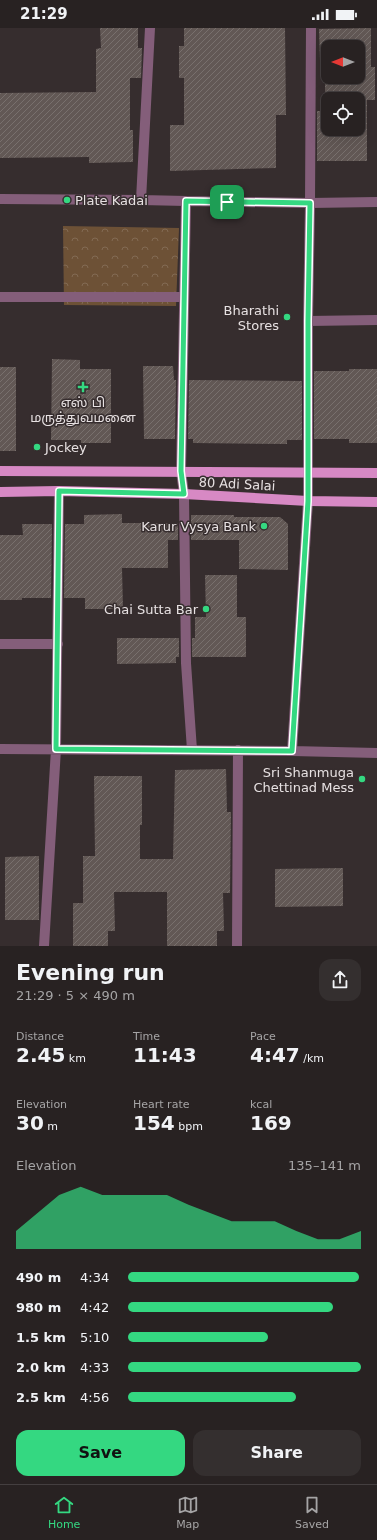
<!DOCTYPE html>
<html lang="en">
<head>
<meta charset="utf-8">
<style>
  body { margin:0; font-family:"DejaVu Sans","Noto Sans Tamil",sans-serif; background:#342f2f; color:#f1f3f6; height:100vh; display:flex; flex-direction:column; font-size:15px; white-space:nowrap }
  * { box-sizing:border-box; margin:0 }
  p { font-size:13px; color:#a5a4a5 }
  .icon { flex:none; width:22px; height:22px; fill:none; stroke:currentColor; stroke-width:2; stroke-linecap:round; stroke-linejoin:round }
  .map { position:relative; height:918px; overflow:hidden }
  .panel { display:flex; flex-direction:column; background:#282222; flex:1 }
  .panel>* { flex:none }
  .needle { width:26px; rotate:270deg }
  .controls { position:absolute; left:321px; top:12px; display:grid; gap:8px }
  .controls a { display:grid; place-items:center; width:44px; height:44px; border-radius:8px; background:#282222; box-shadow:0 4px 16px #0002,0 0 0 1px #443f40; font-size:20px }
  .pin { position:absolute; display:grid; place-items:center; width:34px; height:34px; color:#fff; margin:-17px; border-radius:8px; box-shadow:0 2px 6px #0006 }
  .round { display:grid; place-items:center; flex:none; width:42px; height:42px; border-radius:12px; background:#342f2f }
  .summary { display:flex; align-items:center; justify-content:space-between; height:68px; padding:0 16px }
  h1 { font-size:22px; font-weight:700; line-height:30px }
  .stats { display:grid; grid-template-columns:repeat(3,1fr); gap:6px; height:68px; padding:4px 16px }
  .stats div { display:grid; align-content:center }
  .stats b { font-size:20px; font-weight:700 }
  .stats small { font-size:11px; font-weight:400 }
  .stats p { font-size:11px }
  .chart { height:112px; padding:8px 16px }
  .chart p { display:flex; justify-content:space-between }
  .chart svg { width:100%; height:72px; margin-top:4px; fill:#34d881; opacity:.7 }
  .cta { display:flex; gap:8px; margin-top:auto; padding:8px 16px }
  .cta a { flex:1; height:46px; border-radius:12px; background:#34d881; color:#111; font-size:16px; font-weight:700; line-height:46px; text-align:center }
  .cta a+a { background:#342f2f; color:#f1f3f6 }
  ul { padding:0 16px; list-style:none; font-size:13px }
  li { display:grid; grid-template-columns:64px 48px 1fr; align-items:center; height:30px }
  li i { height:10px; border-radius:5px; background:#34d881 }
  .status { display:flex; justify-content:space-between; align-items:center; height:28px; padding:0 20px; background:#282222; direction:ltr }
  .status svg { height:11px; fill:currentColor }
  .menu { display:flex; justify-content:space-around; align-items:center; height:56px; border-top:1px solid #443f40; background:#282222; font-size:11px; color:#a5a4a5 }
  .menu a { display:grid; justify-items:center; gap:2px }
  .menu .active { color:#34d881 }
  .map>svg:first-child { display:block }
</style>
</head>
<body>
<div class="status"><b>21:29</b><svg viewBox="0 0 49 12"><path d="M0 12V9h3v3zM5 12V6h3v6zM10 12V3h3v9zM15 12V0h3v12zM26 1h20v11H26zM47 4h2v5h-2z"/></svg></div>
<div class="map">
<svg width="377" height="918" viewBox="0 0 377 918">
  <defs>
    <pattern id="forest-crowns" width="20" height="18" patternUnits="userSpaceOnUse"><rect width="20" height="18" fill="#6d5136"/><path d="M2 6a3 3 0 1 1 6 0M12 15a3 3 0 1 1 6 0" fill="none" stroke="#826a53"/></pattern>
    <pattern id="building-hatch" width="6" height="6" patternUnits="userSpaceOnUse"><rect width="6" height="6" fill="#625855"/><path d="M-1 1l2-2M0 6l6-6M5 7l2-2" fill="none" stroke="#78706d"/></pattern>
  </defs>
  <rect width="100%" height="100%" fill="#362d2e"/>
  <path fill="url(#forest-crowns)" d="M63,198L179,200L176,278L64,277Z"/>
  <path fill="url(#building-hatch)" fill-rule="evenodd" d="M100,0H138V20H142L141,50H130V102H133V134L89,135V129L0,130V65L96,64V21L101,20Z
    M184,0H285L286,87H276V140L170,143V97H184V50H179V18H184Z
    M371,0V39H375V72H367V133H317V83H325V32H320L319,1ZM328,19H358V49H328ZM328,71H358V101H328Z
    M52,331L80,332V341H111V415H81V412H51Z
    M143,338H173L174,352H176L175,411H144Z
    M0,339H16V423H0Z
    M349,341H377V415H349V411H314V343H349Z
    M189,352L302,353V412H287V416L193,415V411H188Z
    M122,486V495H178V512H168V540H122L123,581H85V570H64L65,496H84V487Z
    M191,487H234V489H280L288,496V542L239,541V512H191Z
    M22,496H52L51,570H22V572H0V507H23Z
    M205,547H237V589H246V629H192V610H195V589H206Z
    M117,610H179V629H176V635L117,636Z
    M226,741L227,784H231L230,865H223L224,903H217V918H167V864H114L115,903H108V918H73V875H83V828H95L94,748H142V797H140V831H173L175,742Z
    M39,828V892H5V829Z
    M343,840V878L275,879V841Z"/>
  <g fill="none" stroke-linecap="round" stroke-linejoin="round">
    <path stroke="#845e7a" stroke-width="10" d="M150,0L141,172L186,173L181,443L184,466L186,635L192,722
      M0,171L141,172
      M186,173L310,175L377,174
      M0,269H183
      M308,293L377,292
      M0,616H58
      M0,721L292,723L377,725
      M292,723L308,473V293L310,175L311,0
      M44,918L56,721L59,463
      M237,918L238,722"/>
    <path stroke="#d789c4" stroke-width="10" d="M0,443L377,445
      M0,464L59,463L184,466L308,473L377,474"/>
  </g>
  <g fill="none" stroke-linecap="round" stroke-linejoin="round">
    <defs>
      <path id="route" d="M186,173L310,175L308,293V473L292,723L56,721L59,463L184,466L181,443Z"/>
    </defs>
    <use href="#route" stroke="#fff" stroke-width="8"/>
    <use href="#route" stroke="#34d881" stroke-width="5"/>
  </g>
  <g fill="#34d881" stroke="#362d2e" stroke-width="1.5">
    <circle cx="67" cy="172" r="4"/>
    <circle cx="287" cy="289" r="4"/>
    <path d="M81 353h4v4h4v4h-4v4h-4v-4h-4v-4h4z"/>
    <circle cx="37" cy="419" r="4"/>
    <circle cx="264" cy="498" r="4"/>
    <circle cx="206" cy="581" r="4"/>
    <circle cx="362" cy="751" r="4"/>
  </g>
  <g text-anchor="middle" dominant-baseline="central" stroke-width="3" stroke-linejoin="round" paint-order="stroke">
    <g font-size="13" fill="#e7e1e2" stroke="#362d2e" text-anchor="end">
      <text x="75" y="172" text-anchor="start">Plate Kadai</text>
      <text x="279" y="282">Bharathi<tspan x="279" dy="15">Stores</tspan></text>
      <text x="83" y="374" text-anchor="middle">எஸ் பி<tspan x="83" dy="15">மருத்துவமனை</tspan></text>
      <text x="45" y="419" text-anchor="start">Jockey</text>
      <text x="256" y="498">Karur Vysya Bank</text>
      <text x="198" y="581">Chai Sutta Bar</text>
      <text x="354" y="744">Sri Shanmuga<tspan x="354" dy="15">Chettinad Mess</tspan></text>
    </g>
    <g font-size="13" fill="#e7e1e2" stroke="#362d2e">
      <text transform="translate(237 456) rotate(3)">80 Adi Salai</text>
    </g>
  </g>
</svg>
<div class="controls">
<a><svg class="needle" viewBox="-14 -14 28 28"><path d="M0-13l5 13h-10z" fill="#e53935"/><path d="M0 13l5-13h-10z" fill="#a5a4a5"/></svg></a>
<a><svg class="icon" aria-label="locate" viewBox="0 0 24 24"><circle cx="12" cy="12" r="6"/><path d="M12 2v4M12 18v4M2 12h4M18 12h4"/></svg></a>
</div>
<div class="pin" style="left:227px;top:174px;background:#1e9e55"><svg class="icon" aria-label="arrive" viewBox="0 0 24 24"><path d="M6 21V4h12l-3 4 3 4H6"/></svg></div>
</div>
<section class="panel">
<div class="summary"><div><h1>Evening run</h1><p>21:29 · 5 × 490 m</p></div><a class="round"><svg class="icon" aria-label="share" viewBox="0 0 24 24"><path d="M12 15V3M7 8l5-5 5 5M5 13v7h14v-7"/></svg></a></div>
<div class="stats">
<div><p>Distance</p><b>2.45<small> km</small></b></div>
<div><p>Time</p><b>11:43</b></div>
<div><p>Pace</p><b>4:47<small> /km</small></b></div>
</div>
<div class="stats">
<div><p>Elevation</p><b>30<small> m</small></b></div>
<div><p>Heart rate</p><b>154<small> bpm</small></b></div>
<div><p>kcal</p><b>169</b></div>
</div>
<div class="chart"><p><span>Elevation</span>135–141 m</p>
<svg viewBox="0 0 160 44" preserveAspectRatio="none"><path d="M0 44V33L10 22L20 11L30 6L40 11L50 11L60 11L70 11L80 17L90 22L100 27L110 27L120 27L130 33L140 38L150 38L160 33V44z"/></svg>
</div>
<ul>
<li><b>490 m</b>4:34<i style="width:99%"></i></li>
<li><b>980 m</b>4:42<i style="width:88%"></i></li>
<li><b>1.5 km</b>5:10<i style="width:60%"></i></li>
<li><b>2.0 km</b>4:33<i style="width:100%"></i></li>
<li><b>2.5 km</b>4:56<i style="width:72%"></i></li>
</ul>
<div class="cta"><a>Save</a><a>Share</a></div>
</section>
<nav class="menu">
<a class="active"><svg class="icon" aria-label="home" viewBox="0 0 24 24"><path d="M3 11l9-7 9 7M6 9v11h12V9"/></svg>Home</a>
<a><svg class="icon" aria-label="map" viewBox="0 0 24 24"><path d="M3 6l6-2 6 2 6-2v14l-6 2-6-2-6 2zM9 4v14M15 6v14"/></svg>Map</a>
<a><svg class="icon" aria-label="saved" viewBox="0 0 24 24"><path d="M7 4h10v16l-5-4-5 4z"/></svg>Saved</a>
</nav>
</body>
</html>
